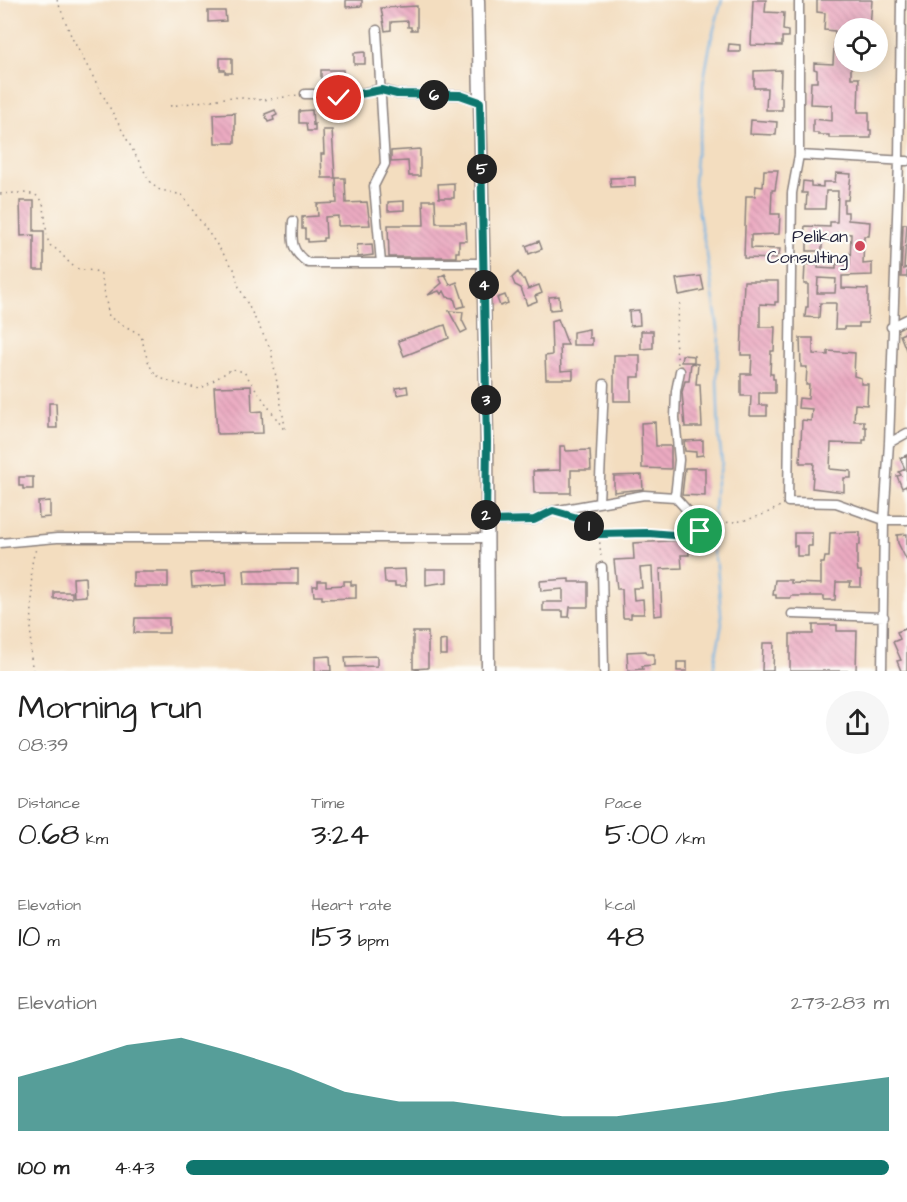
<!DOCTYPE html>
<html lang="en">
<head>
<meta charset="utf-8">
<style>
  body { margin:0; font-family:"Architects Daughter",sans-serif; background:#f6f6f6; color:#222; height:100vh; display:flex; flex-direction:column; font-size:22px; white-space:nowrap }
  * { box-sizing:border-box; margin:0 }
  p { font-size:20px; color:#767676 }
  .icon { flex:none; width:33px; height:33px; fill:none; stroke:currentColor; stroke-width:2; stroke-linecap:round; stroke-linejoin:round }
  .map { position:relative; height:671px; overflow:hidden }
  .sheet { display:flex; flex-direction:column; background:#fff; flex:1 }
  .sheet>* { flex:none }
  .controls { position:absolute; left:834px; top:18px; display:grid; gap:12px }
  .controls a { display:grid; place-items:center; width:54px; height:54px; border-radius:50%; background:#fff; box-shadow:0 3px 15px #0003; font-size:30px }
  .pin { position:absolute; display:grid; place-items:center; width:51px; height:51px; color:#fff; margin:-26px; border:3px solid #fff; border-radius:50%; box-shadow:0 2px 6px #0007 }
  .km { position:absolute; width:30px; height:30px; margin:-15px; border-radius:50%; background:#222; color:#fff; font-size:16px; line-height:30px; text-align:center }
  .round { display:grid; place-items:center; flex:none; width:63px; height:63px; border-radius:32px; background:#f6f6f6 }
  .overview { display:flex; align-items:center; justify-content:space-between; height:102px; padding:0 18px }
  h1 { font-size:33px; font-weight:600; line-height:45px }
  .metrics { display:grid; grid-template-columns:repeat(3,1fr); gap:9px; height:102px; padding:6px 18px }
  .metrics div { display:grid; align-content:center }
  .metrics b { font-size:30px; font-weight:600 }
  .metrics small { font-size:16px; font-weight:400 }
  .metrics p { font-size:16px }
  .chart { height:168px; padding:12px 18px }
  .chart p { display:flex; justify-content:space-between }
  .chart svg { width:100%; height:108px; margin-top:6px; fill:#0f766e; opacity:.7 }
  ul { padding:0 18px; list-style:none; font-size:20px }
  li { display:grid; grid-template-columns:96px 72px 1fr; align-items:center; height:45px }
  li i { height:15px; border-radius:8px; background:#0f766e }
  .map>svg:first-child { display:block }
</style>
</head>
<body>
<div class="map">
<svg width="907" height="671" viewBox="0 0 907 671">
  <defs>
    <pattern id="building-back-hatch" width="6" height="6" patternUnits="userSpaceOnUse" patternTransform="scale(1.5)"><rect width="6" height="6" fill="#ebaac1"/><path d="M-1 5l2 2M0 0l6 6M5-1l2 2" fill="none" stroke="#c992a7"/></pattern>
  </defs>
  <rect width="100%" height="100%" fill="#fdfcf7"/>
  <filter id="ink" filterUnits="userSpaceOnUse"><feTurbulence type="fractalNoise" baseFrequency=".0167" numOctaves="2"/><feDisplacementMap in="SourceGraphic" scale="12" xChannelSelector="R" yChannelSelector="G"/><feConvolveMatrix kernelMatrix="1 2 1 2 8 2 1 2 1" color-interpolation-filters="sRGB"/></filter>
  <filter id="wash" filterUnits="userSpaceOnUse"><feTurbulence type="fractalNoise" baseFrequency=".008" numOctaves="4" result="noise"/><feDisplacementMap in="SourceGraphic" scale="24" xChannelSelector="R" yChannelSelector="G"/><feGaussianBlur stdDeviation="1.35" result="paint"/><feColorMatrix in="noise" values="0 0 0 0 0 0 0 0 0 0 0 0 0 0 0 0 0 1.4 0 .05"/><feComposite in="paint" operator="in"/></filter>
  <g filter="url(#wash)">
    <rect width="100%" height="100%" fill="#f3ddbf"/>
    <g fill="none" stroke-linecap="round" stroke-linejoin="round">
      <path stroke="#71b3e6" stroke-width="2" d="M713,671L722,624L717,566L713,553L715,491L722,463L719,435L717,377L719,335L707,254L701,226L694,184L696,156L702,127L703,84L711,40L722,0"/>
    </g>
    <g id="blocks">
      <path fill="url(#building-back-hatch)" fill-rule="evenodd" d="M346,0H362V6L346,7Z
        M753,0H766L765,12L784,13L783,30L788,31V37H782V46L751,45Z
        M817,0H872L870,28H844L841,55L844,56V62H851V78H859L858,112H869V130H871V138H829V135H818V133H813V119L832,121V105L810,104L811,82H817V70L814,69V63L833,64L835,31L824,30L825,13L817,12Z
        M417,6V30H411V27H408V21L391,22V30L385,31L381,8Z
        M208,11H225L226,21L208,22Z
        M729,44L740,45V52H728Z
        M365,52V64H354V53Z
        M220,58H232V73H225V70H220Z
        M321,70H343V84H340V87L321,86Z
        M781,70L780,97H782V110H766L767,88H754V71Z
        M275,110L277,115L273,117L274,120L268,122L265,114Z
        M312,110L313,125L315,124V131H307L306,123H299V111Z
        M235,113V143H215L214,114Z
        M751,120L777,122L776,135L750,134Z
        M323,130H332L335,178H322L321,154H324Z
        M420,149V176H409L408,161L391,162V151Z
        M764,170H778L775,190H772L771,214H780L779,234L751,235V248L780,249L779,255H776V259L744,258L746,196H755L756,186L763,187Z
        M836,173L851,174L848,200H844V212H848V220L870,222L869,236H864L863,264L872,263V275L842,276V288L868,289V323H859V327H844V329H835L836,303H820L819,318L805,317L806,307H808V284H804L805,264L818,265V268L836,269V264L850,265L851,234L837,233V240H822V251H807V236H804L805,226L830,227V222H837L838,191H826L825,209H806L807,193H802L803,181L811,182V186L823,187V182H835ZM818,278L836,279L835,293H817Z
        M635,177V186L611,187L610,178Z
        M336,178H345L346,203L367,202L370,225L338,226V216L325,217L326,238H323V241L308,242V239H305V229H302V217L318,216L317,204L337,203Z
        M454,183V198H439L438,184Z
        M423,200H435L436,223H466L467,241H459V252H456V257H389L388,225H424Z
        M20,201H34V231H44V270H34V235L21,236Z
        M404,201V210L388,211V202Z
        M903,224H907L904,269L907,267V277H901Z
        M539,241L542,249L529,254L526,246Z
        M372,244L373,255L358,257L357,245Z
        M518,272L522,279H524L528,289L539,285L542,293L535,296L537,301L527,305L521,288L515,285L512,278Z
        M445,274L450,285L457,282L465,306L457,308L454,298L447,297L444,291L441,294L439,291L428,295L442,283L439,277Z
        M701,276L704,290L679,295L676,279Z
        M744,281H778V302H775V305L760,304V327H775L774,351H771L770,374H773V379H775V393H759V405H767V416H750L751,396H741V374H751L752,355H741Z
        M505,295L508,303L500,306L497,298Z
        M559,296L560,309L550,310L549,297Z
        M639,310L640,325L630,326L629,311Z
        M449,311L463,312L462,320L467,330L461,333Z
        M558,319L568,345H560L561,371L573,370V379H546L545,356L552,355L551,321Z
        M445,325L449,338L404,356L398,341Z
        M589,329V338H592V345H573V332Z
        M641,331H653V348L641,349Z
        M907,332V352L900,335Z
        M800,338H813V354L828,355V351L855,353L854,376L861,378V384H868L867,405L855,404L854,421H864V427H866V440H863V444L831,443L830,469L851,471V478H844V492L812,488L814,463H800L802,420L811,421L812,409L798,408L799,398L808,399L809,385H806L807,367H801Z
        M614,355H640V377H631V401H614Z
        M682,355L694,356V362H681Z
        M691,363L698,364L696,384H700L702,427H685L682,392L685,381H689Z
        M251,386L252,412L262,411L263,433L217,434L214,387Z
        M407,386L408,393L397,395L396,388Z
        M49,403H56L57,428H49Z
        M655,422L656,446H671V469L642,468L641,423Z
        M703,440V455L696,456V452L685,451L684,441Z
        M560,446H565L566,451L590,450L591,470H571V493H534L533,471L560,470Z
        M907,455V489L906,486L902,488L897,476L901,475L899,472L905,469L900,458Z
        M685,468H705V496L682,495Z
        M642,475L643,489L614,492V476Z
        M19,477H33V489H23V486H19Z
        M50,501V517L39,518L38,502Z
        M860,532V545H857V565L858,571H861V587H850L851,582H836L835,600H824V596H791V598H776V595H773L775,580H791V583L821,584V563H824L825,557H829L830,533Z
        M794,533H812V546H808V556H797V546H794Z
        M907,534V561L898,543L897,535Z
        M688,540L689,555H681L682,568L660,569L662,615L654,616L652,567L640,568L642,588H633L634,600L643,599L644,614H631V618H623L622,589H617L614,560L634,559L633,543Z
        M298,569V584H245L244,570Z
        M405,569L406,586H395V583H385L384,570Z
        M426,569H447V582L426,585Z
        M226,571L227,585L192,587L191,573Z
        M133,572H168V587H133Z
        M85,577L86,596L74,597L73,578Z
        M569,579V582H588V607H570L569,617H563V611H543V602H563V589L541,591L540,581Z
        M318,581H326V586L344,585V581H351V585H356V598L322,599V596H314L313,586H318Z
        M54,592H72V598L54,599Z
        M135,618H169V633H134Z
        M813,625H837V631H857L856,671H790V634H813Z
        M907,628V671H901L897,661L901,660L893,642L900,639L897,632Z
        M413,632H428V668L413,669Z
        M447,640V655H440V641Z
        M763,643H774L773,671H762Z
        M646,651L647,654H654V665L642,666L643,669L628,670L627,652Z
        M330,656L331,671H315V657Z
        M377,656V666L346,667L345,657Z
        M677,662H687V671H677Z"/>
    </g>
  </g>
  <g filter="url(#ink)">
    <use href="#blocks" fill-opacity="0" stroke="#8a807d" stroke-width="1.5"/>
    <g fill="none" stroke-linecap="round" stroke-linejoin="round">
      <defs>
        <path id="street" d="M799,0V155L792,193L788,502L836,503L884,520H907
          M377,30L385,164L374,186L381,263
          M305,94H319L339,98L381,89L397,94L460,95L481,101
          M799,155L907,161
          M293,221C292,240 290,251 308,263H483
          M891,327L907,319
          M889,443L907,433
          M675,497L679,460L675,418L676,391L680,371
          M599,502L604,384
          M486,521L534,520L553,511L644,495L675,497L696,520
          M0,543L57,538H486
          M602,567L604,671
          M792,614L884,617
          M882,671L884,520L889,443L899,161L901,0"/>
        <path id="secondary" d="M478,0L487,442L488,671"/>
      </defs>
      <use href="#street" stroke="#8a807d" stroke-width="11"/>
      <use href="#secondary" stroke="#8a807d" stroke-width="15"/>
      <path stroke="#8a807d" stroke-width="1.5" stroke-dasharray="1.5 4.5" stroke-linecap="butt" d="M57,0L72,38L149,180L157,189L182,195L234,269L239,287L271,350L286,432
        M170,106L232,97L263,100L298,95
        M0,194C57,189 39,202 49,245C61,250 65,261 76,268C84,272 93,268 101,274L109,317L141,335C152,382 154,378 200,389L232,369L244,372L285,431
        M678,364L675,340L680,303
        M571,517L581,519L599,534L601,558
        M703,521C731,526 759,519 782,505
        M599,534L649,533L692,536L711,523
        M33,671C28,648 32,627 32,604C33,585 28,565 37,547"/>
      <use href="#street" stroke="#fff" stroke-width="8"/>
      <use href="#secondary" stroke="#fff" stroke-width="12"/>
    </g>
  </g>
  <g fill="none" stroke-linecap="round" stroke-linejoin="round" filter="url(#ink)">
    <defs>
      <path id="route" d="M339,98L381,90L397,94L460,95L480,102L487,442L486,521L534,520L553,511L581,519L599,534L649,533L685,536H693L700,531"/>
    </defs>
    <use href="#route" stroke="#fff" stroke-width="12"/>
    <use href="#route" stroke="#0f766e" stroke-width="8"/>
  </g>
  <circle fill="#d1495b" stroke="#fdfcf7" stroke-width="2" cx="860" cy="246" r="6"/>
  <g text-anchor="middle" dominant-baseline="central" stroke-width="4.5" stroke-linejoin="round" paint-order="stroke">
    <g font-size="18" fill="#22223b" stroke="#fdfcf7" text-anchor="end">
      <text x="848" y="236">Pelikan<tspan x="848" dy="21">Consulting</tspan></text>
    </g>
  </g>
</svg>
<div class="controls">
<a><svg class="icon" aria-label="locate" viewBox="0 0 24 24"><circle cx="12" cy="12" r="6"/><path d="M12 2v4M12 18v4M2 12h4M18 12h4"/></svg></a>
</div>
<div class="pin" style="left:700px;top:531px;background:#1e9e55"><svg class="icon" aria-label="arrive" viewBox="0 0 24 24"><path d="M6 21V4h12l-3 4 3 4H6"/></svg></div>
<div class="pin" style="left:339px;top:98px;background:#d93025"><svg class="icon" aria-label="check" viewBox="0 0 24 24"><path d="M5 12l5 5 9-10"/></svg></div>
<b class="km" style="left:589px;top:526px">1</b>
<b class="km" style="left:486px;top:515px">2</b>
<b class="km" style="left:486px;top:400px">3</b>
<b class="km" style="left:484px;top:285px">4</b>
<b class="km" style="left:482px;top:169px">5</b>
<b class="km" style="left:434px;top:95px">6</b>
</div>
<section class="sheet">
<div class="overview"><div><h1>Morning run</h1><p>08:39</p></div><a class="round"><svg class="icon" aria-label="share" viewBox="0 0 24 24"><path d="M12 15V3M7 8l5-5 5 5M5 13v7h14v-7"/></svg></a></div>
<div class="metrics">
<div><p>Distance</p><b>0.68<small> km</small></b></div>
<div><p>Time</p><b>3:24</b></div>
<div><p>Pace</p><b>5:00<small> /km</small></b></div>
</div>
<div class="metrics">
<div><p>Elevation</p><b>10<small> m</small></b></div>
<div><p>Heart rate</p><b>153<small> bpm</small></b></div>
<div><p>kcal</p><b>48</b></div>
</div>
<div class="chart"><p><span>Elevation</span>273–283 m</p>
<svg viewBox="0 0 160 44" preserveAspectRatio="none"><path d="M0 44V22L10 16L20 9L30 6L40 12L50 19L60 28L70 32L80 32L90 35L100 38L110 38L120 35L130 32L140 28L150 25L160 22V44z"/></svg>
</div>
<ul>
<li><b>100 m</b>4:43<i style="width:100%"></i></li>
</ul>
</section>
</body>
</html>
